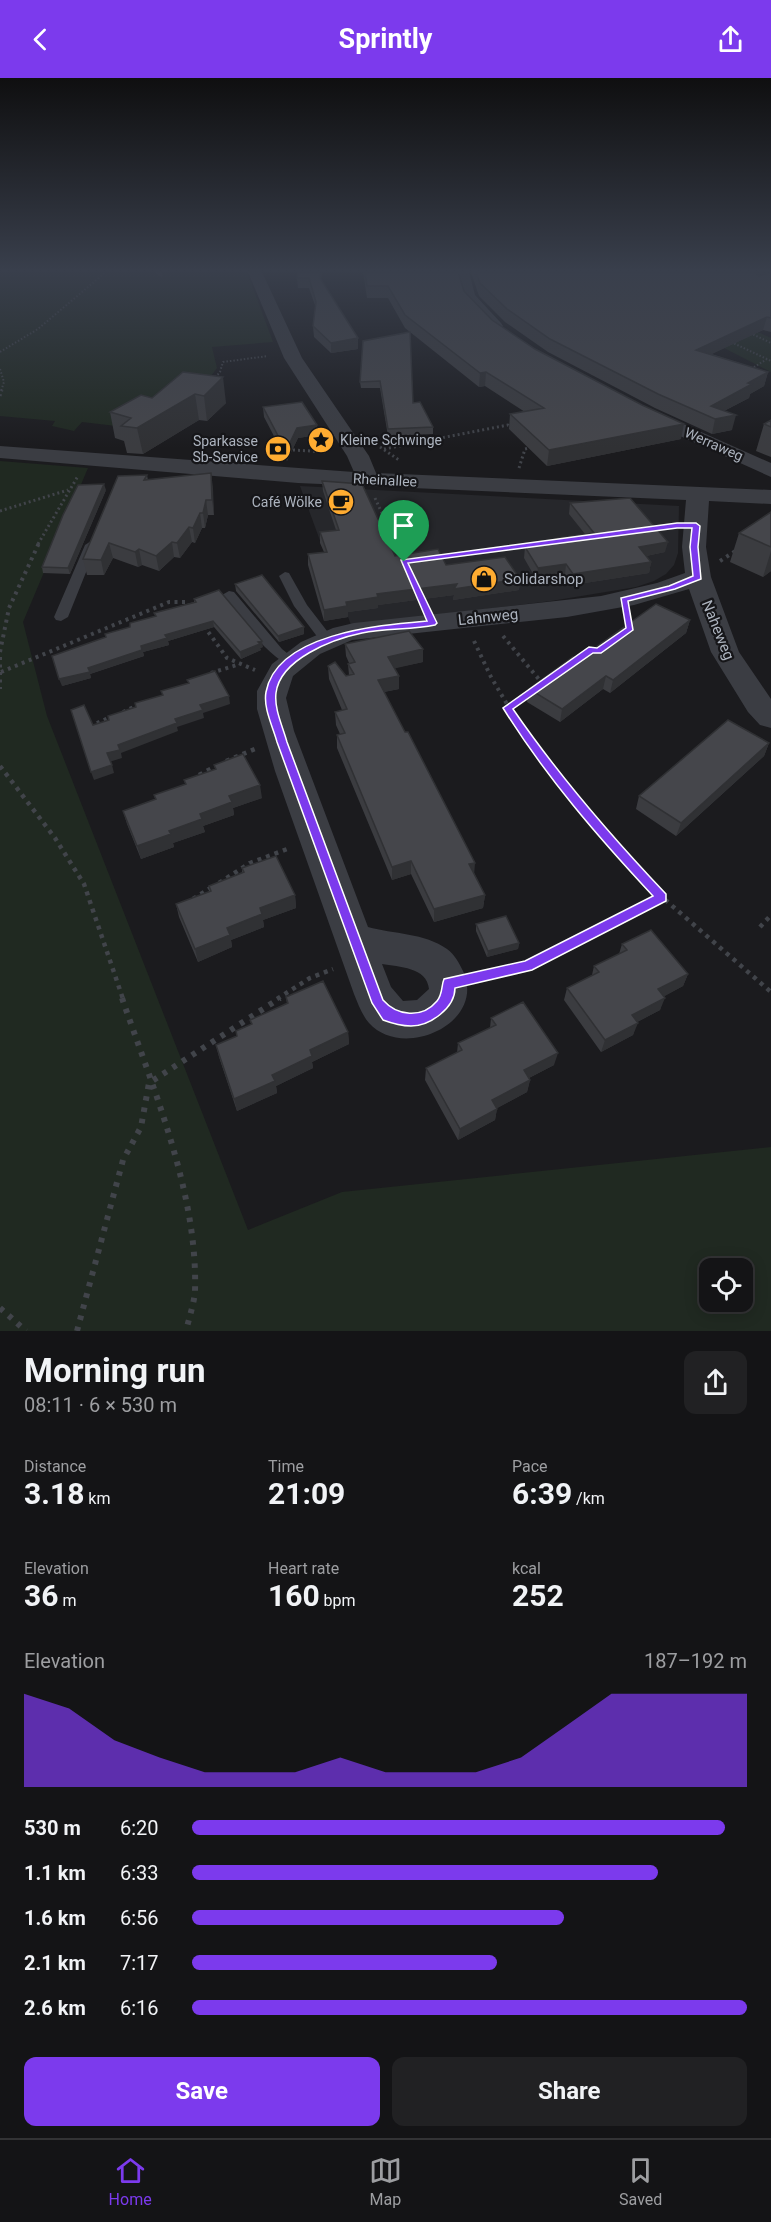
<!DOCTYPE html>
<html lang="en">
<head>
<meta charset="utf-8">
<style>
  body { margin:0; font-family:Roboto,sans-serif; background:#212123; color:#f1f3f6; height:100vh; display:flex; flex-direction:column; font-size:22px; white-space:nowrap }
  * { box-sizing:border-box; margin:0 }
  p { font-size:20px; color:#9d9ea1 }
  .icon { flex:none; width:33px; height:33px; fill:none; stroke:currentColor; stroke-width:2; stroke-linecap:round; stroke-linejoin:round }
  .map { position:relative; height:1253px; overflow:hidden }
  .side { display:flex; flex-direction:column; background:#141416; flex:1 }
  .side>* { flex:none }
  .fabs { position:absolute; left:699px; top:1180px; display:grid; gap:12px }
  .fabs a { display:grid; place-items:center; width:54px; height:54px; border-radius:12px; background:#141416; box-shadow:0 3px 15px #0003,0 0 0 2px #333335; font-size:30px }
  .pin { position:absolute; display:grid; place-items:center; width:51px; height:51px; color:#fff; margin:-62px -26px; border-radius:50% 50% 50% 0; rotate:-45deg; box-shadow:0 0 6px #0007 }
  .pin .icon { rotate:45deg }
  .round { display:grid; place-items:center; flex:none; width:63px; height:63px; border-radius:12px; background:#212123 }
  .overview { display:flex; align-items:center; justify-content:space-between; height:102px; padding:0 24px }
  h1 { font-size:33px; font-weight:700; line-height:45px }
  .metrics { display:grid; grid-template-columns:repeat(3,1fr); gap:9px; height:102px; padding:6px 24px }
  .metrics div { display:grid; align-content:center }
  .metrics b { font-size:30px; font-weight:700 }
  .metrics small { font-size:16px; font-weight:400 }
  .metrics p { font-size:16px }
  .chart { height:168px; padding:12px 24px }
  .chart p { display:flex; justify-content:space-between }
  .chart svg { width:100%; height:108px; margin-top:6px; fill:#7c3aed; opacity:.7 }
  .button { display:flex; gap:12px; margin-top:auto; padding:12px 24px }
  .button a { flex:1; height:69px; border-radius:12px; background:#7c3aed; color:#fff; font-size:24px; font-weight:700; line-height:69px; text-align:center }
  .button a+a { background:#212123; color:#f1f3f6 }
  ul { padding:0 24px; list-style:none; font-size:20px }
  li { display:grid; grid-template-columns:96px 72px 1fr; align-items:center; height:45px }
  li i { height:15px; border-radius:8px; background:#7c3aed }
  header { display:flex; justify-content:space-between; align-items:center; height:78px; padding:0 24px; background:#7c3aed; color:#fff; font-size:27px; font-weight:700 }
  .dock { display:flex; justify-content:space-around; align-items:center; height:84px; border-top:2px solid #333335; background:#141416; font-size:16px; color:#9d9ea1 }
  .dock a { display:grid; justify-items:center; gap:3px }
  .dock .current { color:#7c3aed }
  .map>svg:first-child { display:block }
</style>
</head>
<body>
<header><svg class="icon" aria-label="back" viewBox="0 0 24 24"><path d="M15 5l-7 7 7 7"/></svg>Sprintly<svg class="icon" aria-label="share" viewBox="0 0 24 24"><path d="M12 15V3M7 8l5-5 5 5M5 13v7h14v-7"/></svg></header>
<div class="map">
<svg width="771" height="1253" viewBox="0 0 771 1253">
  <rect width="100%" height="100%" fill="#1b1b1e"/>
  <path fill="#26272b" d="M300,408L679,428L678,475L674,487L666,496L654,503L636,509L551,523L351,547Z"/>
  <path fill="#202921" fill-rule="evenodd" d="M0,194H247L273,264L212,269L217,290L208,302L116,348L82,344L74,353L52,348L55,343L0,338Z
    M603,208L705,230L771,260V294Z
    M0,383L88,390L23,544L47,638L248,1152L342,1114L771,1069V1253H0ZM710,1191H742V1224H710Z"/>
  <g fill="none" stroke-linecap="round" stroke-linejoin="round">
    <path stroke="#41444a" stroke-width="2" stroke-dasharray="1.5 2" stroke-linecap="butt" d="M750,255L771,265
      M731,264L771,283
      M0,274L38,251L106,194
      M0,291L4,304L1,313
      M751,291L767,281
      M213,302L220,294L223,284L268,278"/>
    <path stroke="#41444a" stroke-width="3" stroke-dasharray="2 3" stroke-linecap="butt" d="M0,318L2,312
      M380,369L399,382
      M384,371L508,347L511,350
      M293,372L328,374
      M519,390L525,371L533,369
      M375,420L396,466
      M0,433L68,412
      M651,451L670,448
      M38,466L78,398
      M534,466L560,463"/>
    <path stroke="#41444a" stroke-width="4" stroke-dasharray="3 4.5" stroke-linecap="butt" d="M395,465L403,482
      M437,479L546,465
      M720,483L737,472
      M204,548L227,580L255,592
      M503,558L542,605
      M474,563L491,599L530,665
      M0,574L9,530L39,465
      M0,579V611
      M574,583L592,571L596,572
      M1,594L169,524H186L191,529
      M211,595L240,586
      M507,630L531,613
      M123,634L138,627
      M90,648L111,639"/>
    <path stroke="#41444a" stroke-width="4.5" stroke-dasharray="4 5" stroke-linecap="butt" d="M529,663L581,730L662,819
      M226,683L255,671
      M0,688L55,760L84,806L123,921
      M199,697L216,688
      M219,805L250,785L290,770
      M193,821L212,809
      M760,849L771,837
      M477,900L539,883L662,819L771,914
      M277,921L310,900L333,891"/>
    <path stroke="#41444a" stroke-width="6" stroke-dasharray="4.5 7" stroke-linecap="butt" d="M122,920C153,1011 198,1115 195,1213C194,1226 189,1240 186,1253
      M0,1230L26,1253
      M77,1253L123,1082L141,1049L149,1005L280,920"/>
    <path fill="#3b3d43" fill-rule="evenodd" d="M91,463L97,467L68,539L61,543L56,542L54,539L85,467Z
      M285,494L289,495L307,527L334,562L332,565H322L294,528L279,498Z
      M229,513L234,514L282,571L298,584L296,587C277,592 234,533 222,517Z"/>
    <path fill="#3b3d43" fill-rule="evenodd" d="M248,194H262L302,280L369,378L376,395L771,412V426L709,423L706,469L711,499L739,574L771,621V650L760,647L748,634L711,574L689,511L634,527L567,539L352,562L320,576L293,598L286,620L294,653L368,849C393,856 425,855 447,871C455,877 459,885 463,893C487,945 403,983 369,945C362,937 358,926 354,916L275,693L257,631V613L272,586L301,564L333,550L354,545L601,518L657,505L685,495L682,469L686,422L298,405L0,380V368L354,394L347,378L284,280ZM382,886C399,889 427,889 429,911L417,922L403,923L391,909Z
      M455,194H469L475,217L501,245L503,248L501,251H489C472,236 454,218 455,194Z
      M645,329L771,385V399L638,339L635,335L638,331Z"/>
  </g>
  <path fill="#3b3c40" d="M155,194H162V200Z
    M298,194H322L321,202L358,271L331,275L314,259L313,248L316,230L309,210H298L297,200Z
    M363,194H458L464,213L492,242L535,271L681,361L547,388L509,351L510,336L525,334L485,308L479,309L410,254L413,325L433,349V356L388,358L380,310H361L360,304L410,254L405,250L388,220H367Z
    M471,194H771V254L763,252L711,276L768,294L764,308L750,316L749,320L724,333L732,352L712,356L655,330L548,274L505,244L479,218Z
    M183,294L226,325L207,343L199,342L143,376L127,375L124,363L115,360L110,334L152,320Z
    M263,329L318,357L298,360L287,383L264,339Z
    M771,342V379L756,373L764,346Z
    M211,395L214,437H208L205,450H202L195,465L192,464L180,480L174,479L159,493L142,487L138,489L113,480L104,497H87L83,481L147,397L148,402Z
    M322,403L395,478L520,501L519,512L453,522L454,517L378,527V530L348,534V539L324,543L308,487V476L324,474L320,465V454L336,452L323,413Z
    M106,412L70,496L43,495L42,489Z
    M570,425L665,474L646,478L651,484L649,495L572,507L565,497L536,501L524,480L525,469L558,464V460L585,456L569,436Z
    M771,434V493L763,499L730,484L739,455Z
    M235,506L304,549V556L279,564L236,513Z
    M194,521L263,569L260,570L261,572L241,581L214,549L168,563L169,567L143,574L144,578L90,596L91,600L62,608L105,559V556L130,549L155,538L154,535L194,524Z
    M690,542L686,555L610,615L603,611L560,644L527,624L529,611L578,582Z
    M345,566L423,584L394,590L399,611L384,614L485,817L483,830L434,844L411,796L392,802L337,670V657L340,656L336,647L335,634L342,632L329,601L328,588L346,598L349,597L348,586L349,585L346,578Z
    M769,665L764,678L676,758L636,731L639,718Z
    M214,687L262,720L233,730L234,737L203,748L205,754L173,765L174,769L141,781L127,746L123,733L155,721L154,717L185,706L184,702L215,691Z
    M242,790L295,817L296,830L263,842L264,849L231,862L232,869L198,884L179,839L176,826L210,813L209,808L242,795Z
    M476,846L519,865L518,871L487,879L476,853Z
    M622,866L688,896L683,908L664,918L660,932L637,944L633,957L601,974L564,922L567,910L592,897L594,888L619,876Z
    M286,919L348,954L349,966L312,984L313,990L276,1008L277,1015L237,1033L219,979L216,967L237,958L251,946L250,942L287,926Z
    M491,940L554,987L529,1000L530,1002L527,1014L497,1030L495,1042L458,1062L425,1002L426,990L457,975L458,965L490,950Z"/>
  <path fill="#303134" d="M754,194H771L751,207Z
    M767,239L763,252L693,285L696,272Z
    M358,260V271L331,275V265Z
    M486,294L485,308L479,309L480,295Z
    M768,294L764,308L750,316L749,320L712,339L711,328L748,305Z
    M223,299L226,325L207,343L204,318Z
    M195,316L199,342L143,376L137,350Z
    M736,337L732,352L712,356L715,341Z
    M684,346L681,361L547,388L549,372Z
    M317,347L318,357L298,360L287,383L286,373L297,350Z
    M211,395L213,410L214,437L212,422Z
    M104,406L106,412L70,496L68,490Z
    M206,422L208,437L205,450L203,435Z
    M200,435L202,450L195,465L193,450Z
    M189,449L192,464L180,480L177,465Z
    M172,464L174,479L159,493L156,478Z
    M668,464L665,474L636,480L639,469Z
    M109,465L113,480L104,497L101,482Z
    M139,471L142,487L138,489L135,474Z
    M771,473V493L763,499Z
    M651,484L649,495L572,507L573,496Z
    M566,486L565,497L536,501L538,490Z
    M520,501L519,512L453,522L454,517L378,527V530L348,534V539L324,543V532L346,524L377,516L457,506Z
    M690,542L686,555L610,615L613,602Z
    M213,543L214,549L168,563L169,567L143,574L144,578L90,596L91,600L62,608L59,601L141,568L165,557Z
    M304,549V556L279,564L278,558Z
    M262,563L263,569L260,570L261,572L241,581L240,574Z
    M423,571V584L388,592V579Z
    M399,598V611L378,615V602Z
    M606,598L603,611L560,644L562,631Z
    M229,618L230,626L203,635L204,640L177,649L178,653L121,675L122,680L109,684L107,675L118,667L175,641L200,627Z
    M769,665L764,678L676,758L681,745Z
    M112,687L114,695L94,702L91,694Z
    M260,707L262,720L233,730L234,737L203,748L205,754L173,765L174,769L141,781L137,768L169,753L229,718Z
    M411,783V796L392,802V789Z
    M475,785L474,798L469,786Z
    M295,817L296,830L263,842L264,849L231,862L232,869L198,884L195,871L260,830Z
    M485,817L483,830L434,844V831Z
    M519,865L518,871L487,879L488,873Z
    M688,896L683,908L654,924L658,911Z
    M665,920L660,932L628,949L632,937Z
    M638,945L633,957L601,974L605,962Z
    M348,954L349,966L312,984L313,990L276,1008L277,1015L237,1033L234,1021L310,972Z
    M558,975L554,987L521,1004L524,992Z
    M530,1002L527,1014L490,1034L492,1022Z
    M497,1031L495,1042L458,1062L460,1051Z"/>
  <path fill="#45464b" stroke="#303134" stroke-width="1.5" d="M298,194H320V200L358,260L331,265L313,248L316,224L309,200H297Z
    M365,194H458L464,213L492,242L535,271L642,327L684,346L549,372L510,336L544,330L486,294L480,295L405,237L388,208H367Z
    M476,194H754L759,198L771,194V240L767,239L696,272L768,294L748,305L752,306L711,328L736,337L715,341L658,316L550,261L507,231L480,205Z
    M410,254L413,325L420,324L433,349L388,351L380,303L360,304L363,263Z
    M183,294L223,299L204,318L195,316L137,350L121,348L131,340L110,334L141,317L152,320Z
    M302,324L317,347L297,350L286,373L263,329Z
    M771,342V349L764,346Z
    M211,395L212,422H206L203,435H200L193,450L189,449L177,465L172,464L156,478L139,471L135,474L109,465L101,482L83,481L118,398L147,397L144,402Z
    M322,403L362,406L395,478L438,471L446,487L505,479L520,501L454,511L457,506L377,516L378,519L346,524L347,528L324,532L308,476L327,474L320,454L339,452Z
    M104,406L68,490L42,489L63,437L78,407Z
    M630,420L668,464L639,469L651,484L573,496L566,486L538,490L525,469L561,464L558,460L594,455L570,425Z
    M771,434V469L739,455Z
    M262,497L304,549L278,558L235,506Z
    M219,512L262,563L258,564L260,566L240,574L213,543L165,557L167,560L141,568L142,572L88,590L90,594L59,601L52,578L106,559L105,556L130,549V545L156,538L154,535L196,524L194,521Z
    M656,526L690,542L613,602L606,598L562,631L529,611L573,579L578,582Z
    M409,553L423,571L388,579L399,598L378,602L405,654H408L475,785L469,786L485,817L434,831L411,783L392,789L337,657L345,655L335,634L347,631L328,588L335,584L346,598L354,596L348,586L355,584L345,566Z
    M215,593L229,618L200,627L203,632L175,641L177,645L118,667L120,672L107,675L112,687L91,694L71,632L84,627L93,647L109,642L108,638L136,629L135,625L163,617L161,613L189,605L187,602Z
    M728,642L769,665L681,745L639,718Z
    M243,676L260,707L229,718L232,724L200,736L202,741L169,753L171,756L137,768L123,733L156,721L154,717L186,706L184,702L216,691L214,687Z
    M276,778L295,817L260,830L262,836L227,850L230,857L195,871L176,826L211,813L209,808L244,794L242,790Z
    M506,838L519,865L488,873L476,846Z
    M651,852L688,896L658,911L665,920L632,937L638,945L605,962L567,910L599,894L594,888L627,872L622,866Z
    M323,903L348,954L310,972L312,978L272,997L275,1003L234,1021L216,967L237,958L236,953L252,946L250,942L288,925L286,919Z
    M523,924L558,975L524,992L530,1002L492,1022L497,1031L460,1051L426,990L462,972L458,965L496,947L491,940Z"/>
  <linearGradient id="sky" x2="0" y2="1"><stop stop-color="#0f0f10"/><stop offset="0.52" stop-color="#393f4c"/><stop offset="1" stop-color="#393f4c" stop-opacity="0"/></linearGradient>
  <rect width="771" height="370" fill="url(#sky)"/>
  <path fill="#7c3aed" stroke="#fff" stroke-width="1.5" fill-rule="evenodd" d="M677,445H696L700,448L698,469L701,501L675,511L628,523L633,552L601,575H593L513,631C559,698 610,757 666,816V823L532,892L455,910C455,930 430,948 411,948C403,948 391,945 383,942L372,925L277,664C273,649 263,630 266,614C277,555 381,547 427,543L401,482ZM677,450H692L690,469L693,498L669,508L621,520L626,550L597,570L589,569L503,630C546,699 598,759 653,818L525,883L444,901C441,908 443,916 437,923C422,941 397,938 383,922L287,664C283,649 274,631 276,615C280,581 333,561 362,555C386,550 411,552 435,547L437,545L408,485Z"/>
  <defs>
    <symbol id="sight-disc" viewBox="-11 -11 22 22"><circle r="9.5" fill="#ffac31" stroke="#161619"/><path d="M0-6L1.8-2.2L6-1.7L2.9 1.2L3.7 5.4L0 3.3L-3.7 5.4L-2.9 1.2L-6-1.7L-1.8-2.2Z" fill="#111"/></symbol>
    <symbol id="bank-disc" viewBox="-11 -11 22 22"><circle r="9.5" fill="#ffac31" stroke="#161619"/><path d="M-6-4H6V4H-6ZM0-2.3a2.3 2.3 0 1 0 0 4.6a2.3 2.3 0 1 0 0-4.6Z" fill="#111"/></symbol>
    <symbol id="cafe-disc" viewBox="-11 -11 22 22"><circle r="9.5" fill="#ffac31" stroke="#161619"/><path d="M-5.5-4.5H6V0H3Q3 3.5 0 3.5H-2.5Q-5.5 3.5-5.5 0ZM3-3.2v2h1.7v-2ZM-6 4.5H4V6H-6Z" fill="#111"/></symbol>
    <symbol id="shop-disc" viewBox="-11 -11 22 22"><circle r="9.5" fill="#ffac31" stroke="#161619"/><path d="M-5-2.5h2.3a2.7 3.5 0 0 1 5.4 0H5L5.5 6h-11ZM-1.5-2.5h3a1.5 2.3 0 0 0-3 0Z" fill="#111"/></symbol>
  </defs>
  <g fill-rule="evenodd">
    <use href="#sight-disc" x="306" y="347" width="30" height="30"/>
    <use href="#bank-disc" x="263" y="356" width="30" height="30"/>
    <use href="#cafe-disc" x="326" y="409" width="30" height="30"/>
    <use href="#shop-disc" x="469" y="486" width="30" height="30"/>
  </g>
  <g text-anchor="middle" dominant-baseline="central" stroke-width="4.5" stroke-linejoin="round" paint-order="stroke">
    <g font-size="14" fill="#acb3be" stroke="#161619" text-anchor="end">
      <text x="340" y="362" text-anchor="start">Kleine Schwinge</text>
      <text x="258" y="363">Sparkasse<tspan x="258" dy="16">Sb-Service</tspan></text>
      <text x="322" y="424">Café Wölke</text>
    </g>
    <g font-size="14" fill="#acb3be" stroke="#161619">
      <text transform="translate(714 366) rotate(24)">Werraweg</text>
      <text transform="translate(385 402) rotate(3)">Rheinallee</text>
    </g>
    <g font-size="15" fill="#acb3be" stroke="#161619" text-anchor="start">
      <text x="504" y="501">Solidarshop</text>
    </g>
    <g font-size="15" fill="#acb3be" stroke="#161619">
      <text transform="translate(488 539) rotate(-6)">Lahnweg</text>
      <text transform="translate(718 552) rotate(68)">Naheweg</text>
    </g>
  </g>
</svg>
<div class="fabs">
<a><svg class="icon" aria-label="locate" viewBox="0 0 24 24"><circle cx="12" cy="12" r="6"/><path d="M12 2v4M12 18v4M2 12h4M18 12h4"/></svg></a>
</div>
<div class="pin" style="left:404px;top:484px;background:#1e9e55"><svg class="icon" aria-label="arrive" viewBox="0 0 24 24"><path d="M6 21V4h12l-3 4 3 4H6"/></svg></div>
</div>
<section class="side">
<div class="overview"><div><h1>Morning run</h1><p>08:11 · 6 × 530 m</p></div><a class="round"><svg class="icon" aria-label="share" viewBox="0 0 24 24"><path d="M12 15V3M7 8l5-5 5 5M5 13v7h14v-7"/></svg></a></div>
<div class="metrics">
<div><p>Distance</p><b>3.18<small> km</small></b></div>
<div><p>Time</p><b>21:09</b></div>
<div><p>Pace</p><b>6:39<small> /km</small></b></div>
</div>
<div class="metrics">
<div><p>Elevation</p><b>36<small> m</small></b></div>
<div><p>Heart rate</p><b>160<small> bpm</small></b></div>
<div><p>kcal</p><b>252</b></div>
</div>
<div class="chart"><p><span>Elevation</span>187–192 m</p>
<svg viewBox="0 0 160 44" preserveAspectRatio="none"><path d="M0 44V6L10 12L20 25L30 32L40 38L50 38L60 38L70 32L80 38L90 38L100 38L110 32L120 19L130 6L140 6L150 6L160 6V44z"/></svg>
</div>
<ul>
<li><b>530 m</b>6:20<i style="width:96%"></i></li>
<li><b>1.1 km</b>6:33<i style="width:84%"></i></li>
<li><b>1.6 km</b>6:56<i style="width:67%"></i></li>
<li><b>2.1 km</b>7:17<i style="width:55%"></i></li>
<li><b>2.6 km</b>6:16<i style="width:100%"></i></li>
</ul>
<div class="button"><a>Save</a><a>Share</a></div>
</section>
<nav class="dock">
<a class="current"><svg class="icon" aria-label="home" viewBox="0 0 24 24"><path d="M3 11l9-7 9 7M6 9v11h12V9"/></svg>Home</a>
<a><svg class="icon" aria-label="map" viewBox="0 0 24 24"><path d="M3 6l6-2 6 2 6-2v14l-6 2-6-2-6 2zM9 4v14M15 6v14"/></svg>Map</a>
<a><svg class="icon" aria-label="saved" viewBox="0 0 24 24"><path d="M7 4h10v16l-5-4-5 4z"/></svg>Saved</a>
</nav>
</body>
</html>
